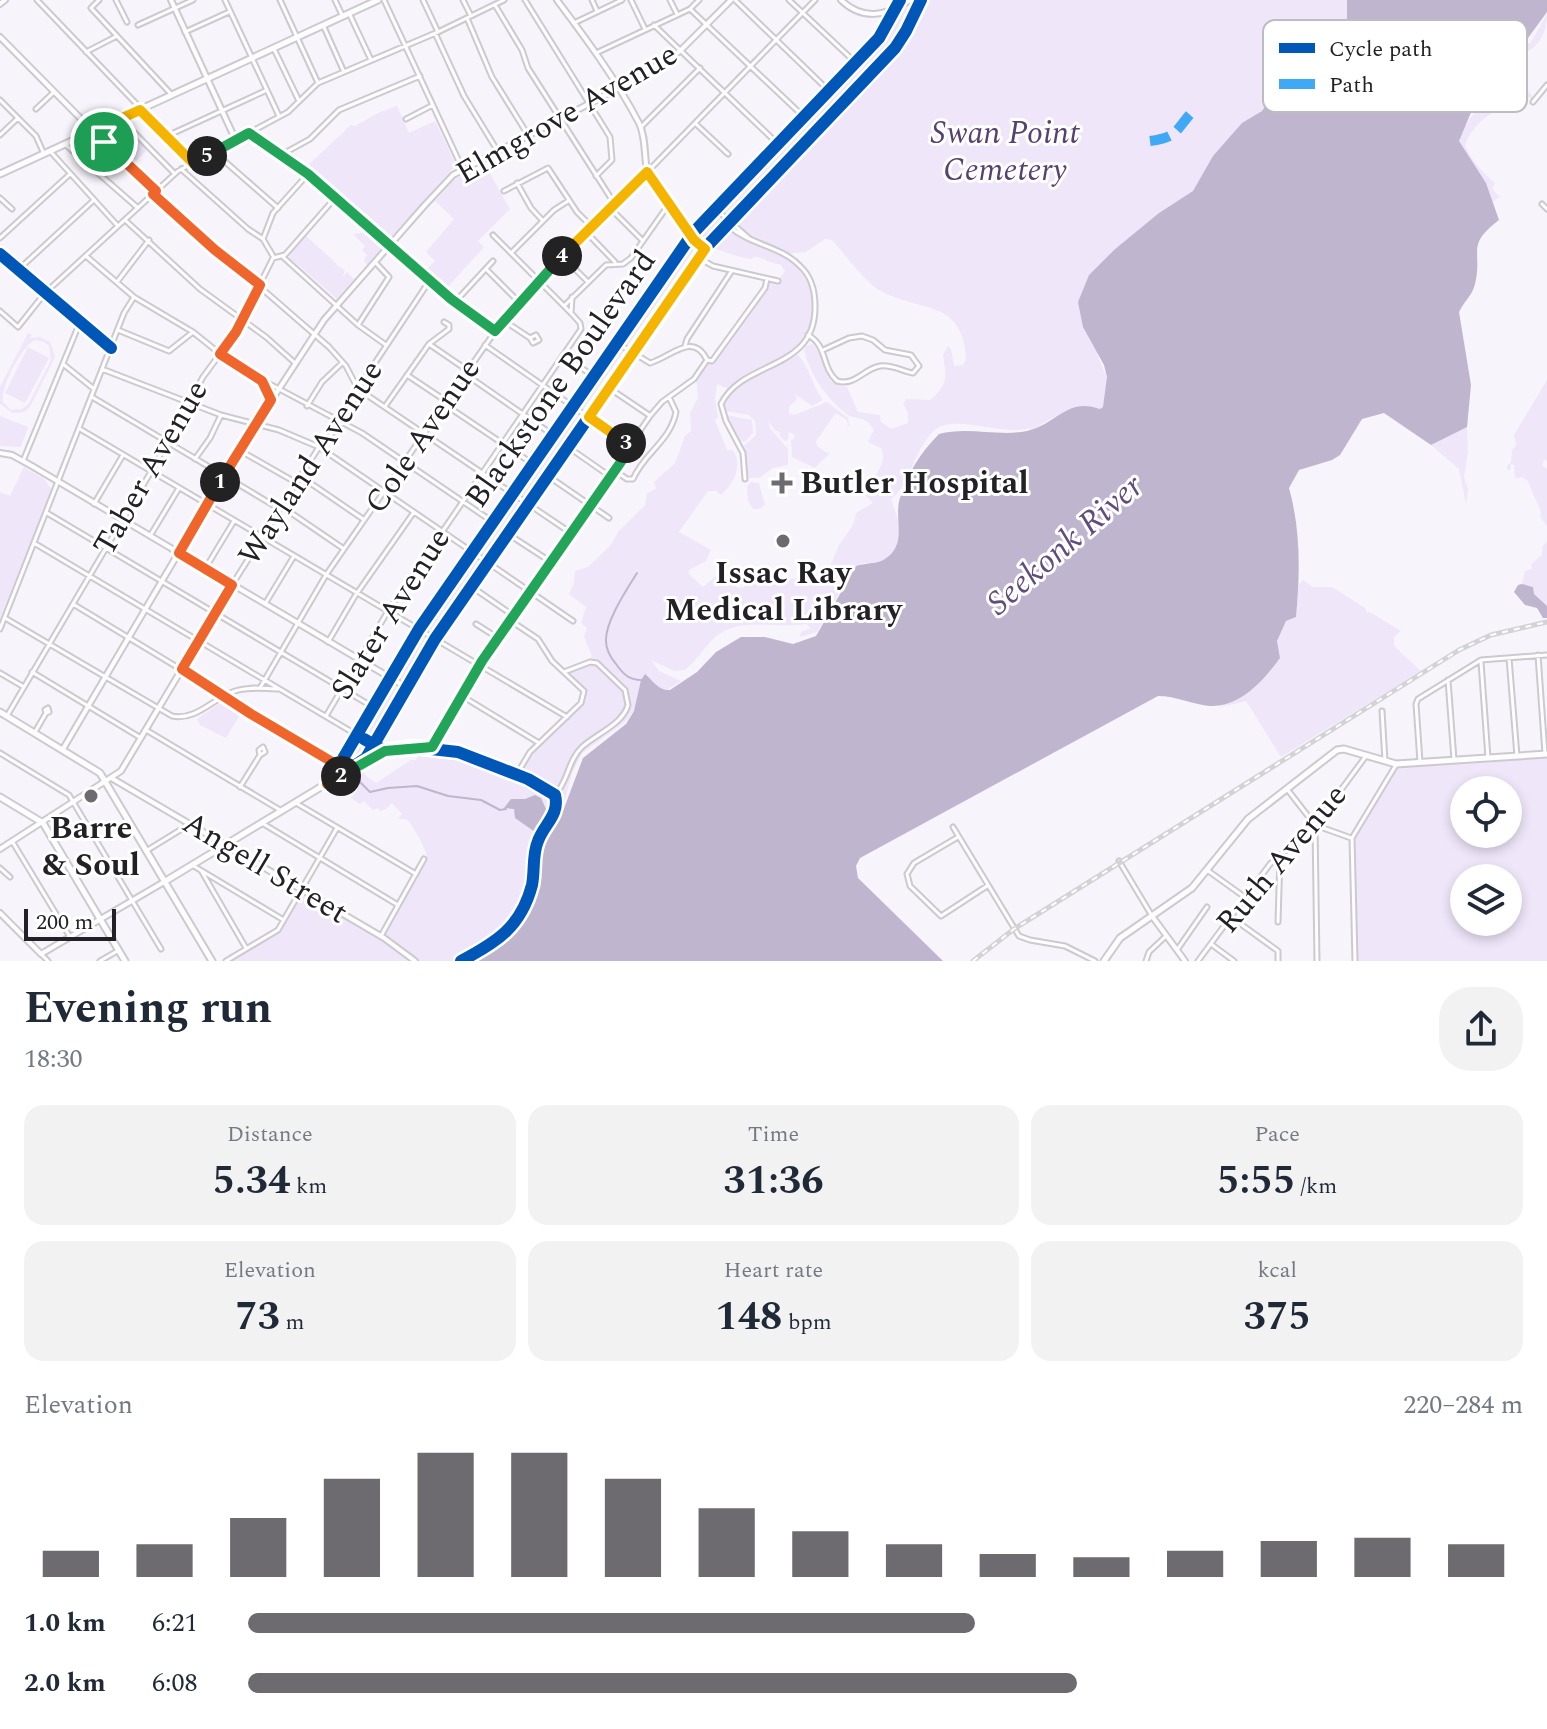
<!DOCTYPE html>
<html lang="en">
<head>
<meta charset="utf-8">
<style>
  body { margin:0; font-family:Spectral,serif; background:#f2f2f3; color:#1f2937; height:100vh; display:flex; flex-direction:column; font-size:30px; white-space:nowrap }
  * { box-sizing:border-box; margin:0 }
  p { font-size:26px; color:#747a83 }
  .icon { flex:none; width:44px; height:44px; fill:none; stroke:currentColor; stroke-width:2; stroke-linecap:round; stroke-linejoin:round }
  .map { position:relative; height:961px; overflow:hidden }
  .side { display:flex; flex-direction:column; background:#fff; flex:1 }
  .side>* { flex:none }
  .controls { position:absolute; left:1450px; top:776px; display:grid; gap:16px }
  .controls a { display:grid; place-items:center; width:72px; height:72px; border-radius:50%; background:#fff; box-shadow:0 4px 12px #0003; font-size:40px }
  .scale { position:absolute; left:24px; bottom:20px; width:92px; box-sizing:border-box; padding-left:8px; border:4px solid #232125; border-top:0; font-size:22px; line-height:28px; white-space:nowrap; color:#232125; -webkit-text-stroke:6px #fff; paint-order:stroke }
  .pin { position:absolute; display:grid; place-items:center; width:68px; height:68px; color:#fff; margin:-34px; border:4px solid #fff; border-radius:50%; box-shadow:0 2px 8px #0007 }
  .km { position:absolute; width:40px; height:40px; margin:-20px; border-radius:50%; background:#222; color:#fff; font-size:22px; line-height:40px; text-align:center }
  .round { display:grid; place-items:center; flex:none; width:84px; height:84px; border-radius:32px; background:#f2f2f3 }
  .headline { display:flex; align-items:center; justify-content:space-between; height:136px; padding:0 24px }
  h1 { font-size:44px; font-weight:700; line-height:60px }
  .stats { display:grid; grid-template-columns:repeat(3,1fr); gap:12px; height:136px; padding:8px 24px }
  .stats div { display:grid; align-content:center; border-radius:20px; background:#f2f2f3; text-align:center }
  .stats b { font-size:40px; font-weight:700 }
  .stats small { font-size:22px; font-weight:400 }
  .stats p { font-size:22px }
  .chart { height:224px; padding:16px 24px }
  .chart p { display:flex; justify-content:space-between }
  .chart svg { width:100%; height:144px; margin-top:8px; stroke:#6d6b70; stroke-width:6 }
  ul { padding:0 24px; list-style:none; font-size:26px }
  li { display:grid; grid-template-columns:128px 96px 1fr; align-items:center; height:60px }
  li i { height:20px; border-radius:10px; background:#6d6b70 }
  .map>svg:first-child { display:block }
</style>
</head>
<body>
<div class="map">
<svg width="1547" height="961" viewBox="0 0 1547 961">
  <rect width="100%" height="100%" fill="#f7f4fb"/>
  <path fill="#efe6fa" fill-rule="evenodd" d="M902,0H1350L1353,22L1349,26L1335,29L1326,35L1308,52L1281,82L1262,111L1191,193L1138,238L1115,249L1089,275L1097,354L1107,378L1104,407L1101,409C1076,400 1052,419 1031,430L1029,428C1003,437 956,413 935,430C914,448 910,486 891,499L902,532L899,544L886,565L864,563L851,567L846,581L817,632L800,637L801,632L811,628L806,624C778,629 744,617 719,634C708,641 698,660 685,670L674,671L651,660L659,671L681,681L634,710L625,722L582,753L572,773L564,803L555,804C551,819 540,830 535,844C530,856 532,869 531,882C524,921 489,947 455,961H232L278,932L302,893L382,938L428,859L422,843L409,821L406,819H398L402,814L392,803L386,809L380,811L378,808L373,810L364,801L360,804L351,798L358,790L346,783L342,776L360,766L366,776L376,783L411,760H416L422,747L442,748L516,775L537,745L582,704C588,689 573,681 562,674L588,662L592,656L584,637L587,628L581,623L586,607L569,594L574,584L575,571L588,567L611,545L618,532L645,505L647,493L656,489L654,482L675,463L685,436L691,431L690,413L698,398L696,376L707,361L711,364L714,361L763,293L767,281L777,282L785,271L780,264C770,264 765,258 756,257C754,257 752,259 750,259C741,258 717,250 709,245L786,164L788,166L791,163L789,161L900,41L912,17L894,45L875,67L694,259L483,566L364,755L359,761L335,776L434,612L696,234L887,32L894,21ZM825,239L832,240C845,254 864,281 879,290C920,313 964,298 966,360L963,365L954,366L951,349L948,346L943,355C946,378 949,383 930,400L906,399L903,404L908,413V423L891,429L881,422L880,415L858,412L847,387C819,383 829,359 813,344L806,346L804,350C811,377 826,398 848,415C854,419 861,417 866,421C870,423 871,427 874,430L868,442L881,448C887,460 878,474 869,483L870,489L863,493L873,503L856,513C855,524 847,534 841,542C835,551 830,570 824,581L813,582L805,577L773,582L753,577L744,587L738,588L721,572L703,587L689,574V570L706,561L711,550L679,532L708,491H716L721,495C734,484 743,466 733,450H727L715,420L718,417L715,399L717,384L731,390L737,387L725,400V411L749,415L755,421L756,435L744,446L747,475L749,478H759L773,468L788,465V449L770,428L768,421L775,430L781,433L779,435L785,441L788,440L789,432L795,435L794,439L791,440L792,457L815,468L831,452L827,453L817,446L816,441L836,413L847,420L848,425L845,431L849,425L848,418L827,402L794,415L789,413V407L797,399L795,394L812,406L823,400C812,386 810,368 798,355L764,371C776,364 790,359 800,347C828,316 812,278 785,254L806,252Z
    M1547,14C1547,38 1534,54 1511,56L1507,61L1510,65L1509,74L1517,79L1535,99L1533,101L1508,81L1495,106L1496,110C1481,120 1472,127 1465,146C1473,162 1482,172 1495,183L1492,189L1500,197L1490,203L1457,140C1465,121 1492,91 1509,79L1505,62L1510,55L1531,42Z
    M397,106L409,133L435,121L456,165L392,236H389L306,167L351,125L355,126L378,113Z
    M120,124L125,126L123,130L126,133L129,130L148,149L133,164L121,152L122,148L119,150L101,133Z
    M484,163L510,209L478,241L484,247L446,289L426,270L435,261L426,252L454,219L435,201L454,180Z
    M370,232L385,244L367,265L364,261L367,255L362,250L365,246L353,234Z
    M306,236L337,264L333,269L337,265L345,271L342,277L347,272L354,279L337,299L290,258V253Z
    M28,333L32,335L30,338L40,337L50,342L55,357L30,407L24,412L13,413L0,404V387ZM35,340L44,342L49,346L51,360L29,403L22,409L11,410L3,402C0,388 22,345 35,340Z
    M28,347L49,358L25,403L5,393Z
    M1547,380V461L1544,459L1542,466L1547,469V526L1540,517L1541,512L1527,480L1522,477L1515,478L1514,465L1511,464L1510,470H1507V466L1511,462L1512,450L1516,445L1514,435Z
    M726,415L752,420L753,433L745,442L740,441Z
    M0,416L28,427L21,447L0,446Z
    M1467,427L1468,452L1464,477L1468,489L1466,504L1459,469L1431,445Z
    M24,467L44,479L52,490L0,618V492L10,496Z
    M751,482L759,483L765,505L759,509H753L748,501L747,486Z
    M1547,541V606L1534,594L1531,586L1522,584L1525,571L1532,569L1531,564L1542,555V547Z
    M1303,580L1313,587H1332L1365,608L1367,613L1368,611L1401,631L1394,637V646L1421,671L1281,757L1246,701L1218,708C1246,698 1264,682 1280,658L1277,641L1286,621L1296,617L1299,585Z
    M225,700L242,711L226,738L200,725L197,719Z
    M1547,756V961H1355L1351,839L1395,765ZM1464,790H1508V834H1464ZM1464,878H1508V922H1464Z"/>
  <path fill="#c0b5cf" d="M1347,0H1547V12L1520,49L1505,63L1500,81L1484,104L1472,110L1459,141L1486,183L1499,220C1465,246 1483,250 1475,284C1472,296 1464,301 1459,312L1471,385L1467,427L1431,445L1384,413L1362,419L1340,455L1332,460L1299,470L1289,488C1301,531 1300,574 1296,617L1286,621L1277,641L1280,658C1264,680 1240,708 1209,706C1191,704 1176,696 1158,696L860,858L856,866L858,878L943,961H477L508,938L525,913L538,880L542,843L563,811L583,758L626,724L634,711L641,680L645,674C653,681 659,691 670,690L697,672L716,652L741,637H765L793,644L816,636L856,566C864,563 874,564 881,561C910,547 893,519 900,498C908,473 920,453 939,434C968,426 998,437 1027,431C1057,424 1067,397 1100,409L1103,407L1107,377L1104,365L1083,327L1078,302L1089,275L1114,250L1159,213L1193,191L1213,156L1242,123L1262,111L1286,73L1318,39L1342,24L1349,26L1352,23L1347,20Z
    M1522,584L1533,587L1534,594L1547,606V618H1543L1537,608L1525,605L1514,592L1518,585Z
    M535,795L541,798L546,809L535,832L515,818L514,809L504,808L511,799H525Z"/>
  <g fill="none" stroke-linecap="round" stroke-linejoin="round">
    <path stroke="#c0b5cf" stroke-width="2" d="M637,573C627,589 605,622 606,641C606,649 611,658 616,664C623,674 629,680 641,680
      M352,774L370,792L388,788L417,786L448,796L481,800L500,810L506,809"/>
    <defs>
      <path id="minor" d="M37,0L193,163
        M99,0L91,8L171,94
        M116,0L127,22
        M225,0L279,116
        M280,0L318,83
        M335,0L342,15
        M384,0L463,170
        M423,0L438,32
        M463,0L471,16
        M525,0L610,137L612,160L596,176
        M592,0L597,11
        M631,0L645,29
        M670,0L677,14
        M735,0L827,89
        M789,0L856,63
        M495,5L522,50L528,68L614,203
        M690,9L803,116
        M349,13L371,60
        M467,18L492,77L528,135
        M574,23L622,0
        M138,25L193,0
        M323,25L344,72
        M654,25L778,144
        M185,32L229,12
        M435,33L464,96L497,150
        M274,49L299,101
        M86,52L117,36
        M596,53L690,9L699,0
        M0,100L36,136L44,154
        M1533,102L1547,85
        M36,109L54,92
        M121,119L174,173
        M406,119L433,105
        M696,124L728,154
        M641,127L700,68
        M93,131L156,191
        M249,133L288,112L318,83L438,32L504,0
        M0,135L18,118
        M167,136L267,90
        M66,145L138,208
        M50,151L117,225
        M214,152L278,208
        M281,155L310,139L339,110L420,76
        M181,169L248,229L263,239L273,256
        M517,183L531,208L543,221
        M504,191L548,168L577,212L592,227
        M153,194L329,347L346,366L358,389L571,533
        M0,198L12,209
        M1542,204L1547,209
        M611,209L642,240
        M716,209L751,240
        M125,220L200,289L266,337L295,363
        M730,222V227C751,245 781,246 800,266C811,276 815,291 815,306C816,372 743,359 721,404L726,421L743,453L745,479
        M587,233L615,262
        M0,238L70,174
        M263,239L273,213L308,174
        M391,244L451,299L495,331
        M512,252L554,210L568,201
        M0,254L110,347
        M86,256L134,297L193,332L234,365L362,433L493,522
        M562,256L588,282
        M283,257L358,325L386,345
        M273,258L285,255L335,198
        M699,258L713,266L778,281
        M486,269L519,302
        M18,270L94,200
        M117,282L149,240
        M455,302L493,261
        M564,306L606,265L623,264L631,258L669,204
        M0,311L18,327L45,293L178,171L235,141
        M571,313L572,297
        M503,320L530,338L533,343L539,340L536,335L530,338
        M358,325L389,277L375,262
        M118,330L169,351L193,332
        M808,335C828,346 821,367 837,381C856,386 863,369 880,366C891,364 902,371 913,373L919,366L911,355L885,350L873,340L862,336L849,338L823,350
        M617,343L650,363C671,357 693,331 707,360L712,361L765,288L767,279
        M429,344L467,370
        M485,345L631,447
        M685,346L687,339L731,272
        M563,355L593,376
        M63,364L94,389
        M102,369L221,415L279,430L319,447L573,621
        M465,374L553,435
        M407,375L446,401
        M262,381L271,399
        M609,388L649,415
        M92,397L278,508
        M444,404L533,464
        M386,405L429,344L449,329V325L444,322
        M307,406L322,382L342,363
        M80,429L567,717
        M568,447L611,477
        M239,450L295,482
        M195,459L210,438L221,415
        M23,461L80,322
        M615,471L627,479H633C644,453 670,442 676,412L669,397
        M300,476L363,519
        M548,476L609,518
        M94,504L123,455
        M281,506L344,549
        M47,513L373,707
        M508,534L551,562
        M150,536L179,488
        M34,543L357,735
        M205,569L234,521
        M232,585L319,447L347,417L359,387L430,280
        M472,587L514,616
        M73,604L347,770
        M265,604L294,556
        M5,618L172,716C197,721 213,698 235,691C250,686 265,689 279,689
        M511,621L538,639L552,661L584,691L581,703L530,752L517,774
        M476,624L498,638
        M0,629L124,313L134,297
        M328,642L355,596L414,512
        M1538,655L1545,754
        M1509,658L1517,756
        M1481,662L1488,758
        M32,672L141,738
        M0,673L24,687
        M1448,680L1454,760
        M260,688L326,575L503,320L815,0
        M462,696L539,743
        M1382,711L1385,761
        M7,716L149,475L203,377L236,332L273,258
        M326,716L388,611L581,329L580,323L571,313L493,235
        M146,730L280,810
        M35,732L46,713L45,710L48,708L49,712L46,713
        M432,747L482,661L650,416L662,402L694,379L707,360
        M0,753L69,795L161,949
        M362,762L384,751
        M1420,762L1416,704L1418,699L1481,660L1547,655
        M240,787L260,755L265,752L263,747L259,750L260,755
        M1287,789L1315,825L1351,838
        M555,795C568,782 568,760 582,747C596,734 623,724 628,705L625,690L597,663L590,662L564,672
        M296,803L416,874
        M262,823L398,905
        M1315,825L1317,961
        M953,827L1019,936L1030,940L1065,946L1095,961
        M958,837L914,863L907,874L910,886L941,916L987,886
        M12,841L70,937
        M146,851L190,824
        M1119,861L1152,916
        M192,865L282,919
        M0,868L10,877
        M1207,870L1246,898
        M202,872L246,948
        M1231,917L1278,951V961
        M1278,922L1280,855
        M381,936L424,859
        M1211,944L1234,961
        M1177,950L1207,907
        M41,954L48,961
        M100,961L119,950
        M226,961L278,930L337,828
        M1146,961L1149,952L1166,936
        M1198,961L1270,864L1315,825L1366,756
        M1355,961L1352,838L1396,765"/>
      <path id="tertiary" d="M171,0L236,141L249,133L308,174L391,244
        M557,0C587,40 616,79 639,123C646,137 644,155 647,171C650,186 692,238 705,249
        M841,0C863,21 886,16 910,0
        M0,4L5,0
        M0,37L93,131
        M0,453L12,455L32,466L406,687
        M357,735L385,751L413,747L458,752L528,779L555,795C560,815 544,824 538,841C532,855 535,870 532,885C521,927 497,942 461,961
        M63,749L239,450L324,320L424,206L453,175L619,88L680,51L731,0
        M113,779L384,938L415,961
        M0,849L121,771L232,585
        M0,913L41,954L164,882
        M1152,916L1185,961"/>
      <path id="secondary" d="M0,174L378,0
        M0,712L100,773L212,961
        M330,781L419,629L693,233L879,38L900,0
        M0,797L43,823L125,961
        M164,882L362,762L435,639L705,249L895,48L906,31L921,0
        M1104,961L1120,938L1192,888L1248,819L1337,750L1344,749L1396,764L1547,754"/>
    </defs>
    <use href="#minor" stroke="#cccace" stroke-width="7"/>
    <use href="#tertiary" stroke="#cccace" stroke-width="8"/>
    <use href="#secondary" stroke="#cccace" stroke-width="9"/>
    <use href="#minor" stroke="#fefdfe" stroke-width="3"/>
    <use href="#tertiary" stroke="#fefdfe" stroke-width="4"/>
    <use href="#secondary" stroke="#fefdfe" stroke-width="5"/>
    <defs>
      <path id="rail" d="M973,961L1014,929L1459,650L1491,635L1547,622"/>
    </defs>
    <use href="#rail" stroke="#d3d3d5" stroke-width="5"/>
    <use href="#rail" stroke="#fff" stroke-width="2" stroke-dasharray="6" stroke-linecap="butt"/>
    <path stroke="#3fa9f5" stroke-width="10" stroke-dasharray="20 10" stroke-linecap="butt" d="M1150,141C1180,137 1175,129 1195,109"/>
    <defs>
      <path id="cycleway" d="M0,254L111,348
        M364,739L385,751L413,747L458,752L528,779L555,795C560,815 544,824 538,841C532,855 535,870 532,885C521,927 497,942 461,961
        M331,779L419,629L693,233L879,38L900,0
        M327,784L366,758L435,639L708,245L895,48L906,31L921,0"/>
    </defs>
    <use href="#cycleway" stroke="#fff" stroke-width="17"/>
    <use href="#cycleway" stroke="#0057b8" stroke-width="12"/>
  </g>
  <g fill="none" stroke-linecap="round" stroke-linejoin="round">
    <defs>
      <path id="split-1" d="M104,142L156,191L153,194L215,250L260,285L236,332L220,354L262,381L271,400L220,482"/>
      <path id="split-2" d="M220,482L179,553L232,585L182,669L251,714L339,766L327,784L341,776"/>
      <path id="split-3" d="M341,776L385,751L432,747L482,661L625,456L631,447L626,443"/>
      <path id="split-4" d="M562,256L647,172L694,240L705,249L589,417L626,443"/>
      <path id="split-5" d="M207,156L249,133L308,174L451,299L495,331L562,256"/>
      <path id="split-6" d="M104,142L93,131L140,110L193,163L207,156"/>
    </defs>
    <use href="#split-1" stroke="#fff" stroke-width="16"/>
    <use href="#split-2" stroke="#fff" stroke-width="16"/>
    <use href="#split-3" stroke="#fff" stroke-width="16"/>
    <use href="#split-4" stroke="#fff" stroke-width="16"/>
    <use href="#split-5" stroke="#fff" stroke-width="16"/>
    <use href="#split-6" stroke="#fff" stroke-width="16"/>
    <use href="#split-1" stroke="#f0652b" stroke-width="10"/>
    <use href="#split-2" stroke="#f0652b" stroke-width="10"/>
    <use href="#split-3" stroke="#22a559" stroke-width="10"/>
    <use href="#split-4" stroke="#f5b400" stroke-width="10"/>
    <use href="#split-5" stroke="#22a559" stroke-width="10"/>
    <use href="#split-6" stroke="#f5b400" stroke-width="10"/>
  </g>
  <g fill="#6d6b70" stroke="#fff" stroke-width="3">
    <path d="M778 471h8v8h8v8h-8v8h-8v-8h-8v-8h8z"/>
    <circle cx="783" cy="541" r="8"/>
    <circle cx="91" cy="796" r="8"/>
  </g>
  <g text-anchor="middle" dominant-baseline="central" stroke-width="6" stroke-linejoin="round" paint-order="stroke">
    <g font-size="32" fill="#232125" stroke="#fff">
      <text transform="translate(567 114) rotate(-30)">Elmgrove Avenue</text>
      <text transform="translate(561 379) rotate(-55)">Blackstone Boulevard</text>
      <text transform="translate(423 436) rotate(-56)">Cole Avenue</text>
      <text transform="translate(311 463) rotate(-57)">Wayland Avenue</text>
      <text transform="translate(151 468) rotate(-60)">Taber Avenue</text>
      <text transform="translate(391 614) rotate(-58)">Slater Avenue</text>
      <text transform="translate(1282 859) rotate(-50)">Ruth Avenue</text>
      <text transform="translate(265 868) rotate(31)">Angell Street</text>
    </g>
    <g font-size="32" font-style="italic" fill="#584171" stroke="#fff">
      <text x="1005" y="133">Swan Point<tspan x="1005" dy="37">Cemetery</tspan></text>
    </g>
    <g font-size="32" font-weight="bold" fill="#232125" stroke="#fff">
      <text x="800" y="483" text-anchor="start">Butler Hospital</text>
      <text x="783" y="573">Issac Ray<tspan x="783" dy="37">Medical Library</tspan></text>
      <text x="91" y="828">Barre<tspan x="91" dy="37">&amp; Soul</tspan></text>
    </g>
    <g font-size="34" font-style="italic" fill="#624c7c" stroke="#fff">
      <text transform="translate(1065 545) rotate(-41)">Seekonk River</text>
    </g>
  </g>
  <rect x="1263" y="20" width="264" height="92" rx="12" fill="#fff" stroke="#bdbcbe" stroke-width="2"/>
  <rect x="1279" y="43" width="36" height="10" fill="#0057b8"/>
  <rect x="1279" y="79" width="36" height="10" fill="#3fa9f5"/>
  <g font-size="22" fill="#232125">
    <text x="1329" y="56">Cycle path</text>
    <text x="1329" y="92">Path</text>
  </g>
</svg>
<div class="controls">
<a><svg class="icon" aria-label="locate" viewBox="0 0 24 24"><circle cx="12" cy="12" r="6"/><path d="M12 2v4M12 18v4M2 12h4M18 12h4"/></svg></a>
<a><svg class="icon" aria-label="layers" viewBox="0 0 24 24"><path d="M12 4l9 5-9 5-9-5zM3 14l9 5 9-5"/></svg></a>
</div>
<div class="scale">200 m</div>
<div class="pin" style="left:104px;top:142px;background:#1e9e55"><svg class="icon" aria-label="arrive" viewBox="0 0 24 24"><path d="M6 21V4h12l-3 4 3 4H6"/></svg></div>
<b class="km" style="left:220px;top:482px">1</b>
<b class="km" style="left:341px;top:776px">2</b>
<b class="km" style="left:626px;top:443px">3</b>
<b class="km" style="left:562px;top:256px">4</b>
<b class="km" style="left:207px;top:156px">5</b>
</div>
<section class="side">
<div class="headline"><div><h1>Evening run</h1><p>18:30</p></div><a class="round"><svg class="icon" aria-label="share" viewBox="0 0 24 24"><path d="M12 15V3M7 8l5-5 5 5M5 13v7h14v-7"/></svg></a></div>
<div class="stats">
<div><p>Distance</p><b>5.34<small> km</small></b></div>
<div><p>Time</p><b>31:36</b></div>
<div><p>Pace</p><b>5:55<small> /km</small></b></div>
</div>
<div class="stats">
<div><p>Elevation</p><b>73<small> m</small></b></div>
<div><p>Heart rate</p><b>148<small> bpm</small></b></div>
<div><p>kcal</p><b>375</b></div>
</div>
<div class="chart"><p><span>Elevation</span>220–284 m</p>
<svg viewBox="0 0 160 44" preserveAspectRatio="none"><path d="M5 44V36M15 44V34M25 44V26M35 44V14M45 44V6M55 44V6M65 44V14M75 44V23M85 44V30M95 44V34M105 44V37M115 44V38M125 44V36M135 44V33M145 44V32M155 44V34"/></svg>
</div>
<ul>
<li><b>1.0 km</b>6:21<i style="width:57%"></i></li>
<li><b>2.0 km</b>6:08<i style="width:65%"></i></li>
</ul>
</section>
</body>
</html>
